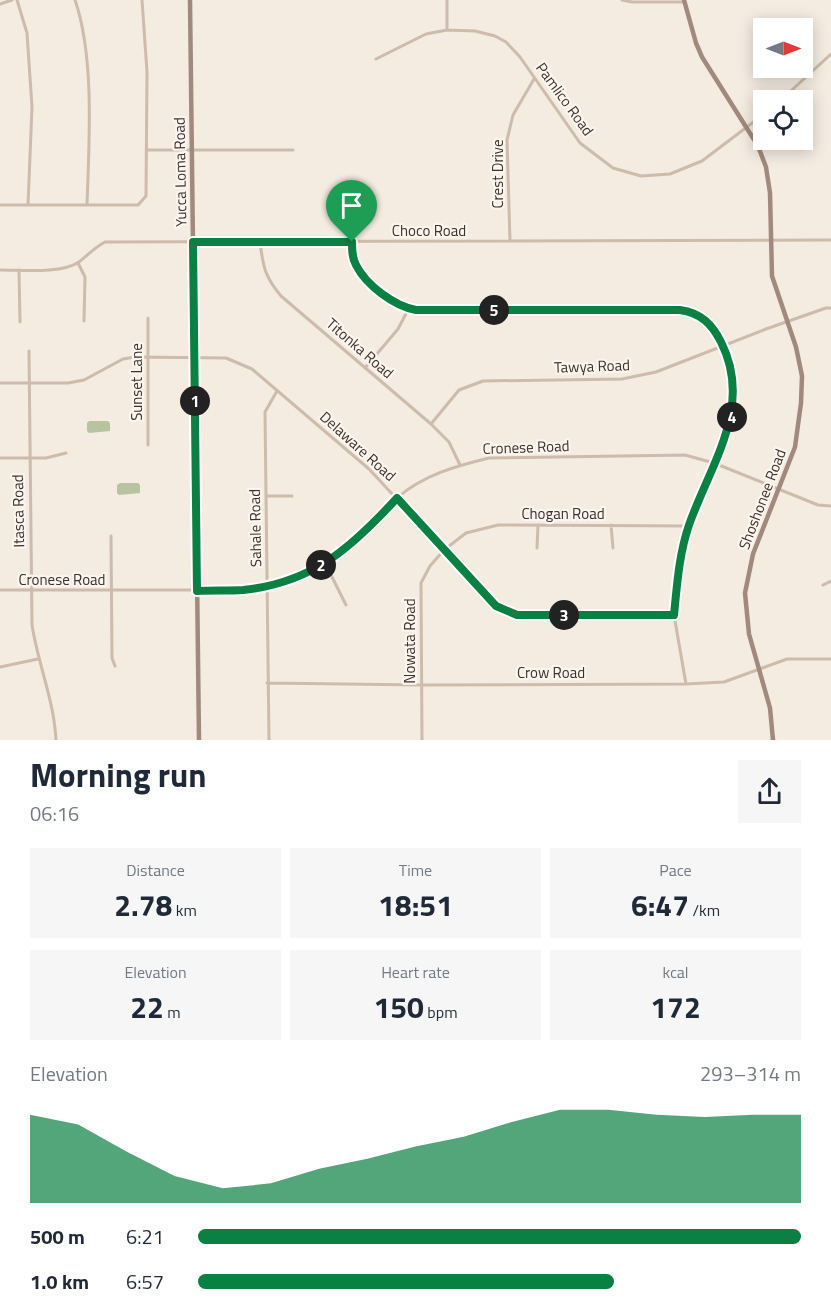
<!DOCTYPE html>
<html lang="en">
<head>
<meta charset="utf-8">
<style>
  body { margin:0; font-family:"Titillium Web",sans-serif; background:#f6f6f7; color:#1f2937; height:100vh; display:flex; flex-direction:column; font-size:22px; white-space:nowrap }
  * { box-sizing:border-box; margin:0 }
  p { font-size:20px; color:#747a83 }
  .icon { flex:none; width:33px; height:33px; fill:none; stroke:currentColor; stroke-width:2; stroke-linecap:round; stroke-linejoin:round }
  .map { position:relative; height:740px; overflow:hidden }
  .drawer { display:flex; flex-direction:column; background:#fff; flex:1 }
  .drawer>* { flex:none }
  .needle { width:39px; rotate:90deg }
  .fabs { position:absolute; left:753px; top:18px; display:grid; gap:12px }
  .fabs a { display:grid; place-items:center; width:60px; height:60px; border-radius:0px; background:#fff; box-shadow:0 3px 15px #0003; font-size:30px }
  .pin { position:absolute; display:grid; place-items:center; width:51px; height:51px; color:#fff; margin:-62px -26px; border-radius:50% 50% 50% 0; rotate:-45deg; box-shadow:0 0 6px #0007 }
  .pin .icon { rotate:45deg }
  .km { position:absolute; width:30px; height:30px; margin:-15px; border-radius:50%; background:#222; color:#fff; font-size:16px; line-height:30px; text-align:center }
  .round { display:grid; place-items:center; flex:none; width:63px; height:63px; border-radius:0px; background:#f6f6f7 }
  .head { display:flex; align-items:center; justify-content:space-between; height:102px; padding:0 30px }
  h1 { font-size:33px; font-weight:700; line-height:45px }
  .metrics { display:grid; grid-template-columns:repeat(3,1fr); gap:9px; height:102px; padding:6px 30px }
  .metrics div { display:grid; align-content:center; border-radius:0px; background:#f6f6f7; text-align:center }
  .metrics b { font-size:30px; font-weight:700 }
  .metrics small { font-size:16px; font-weight:400 }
  .metrics p { font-size:16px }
  .chart { height:168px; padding:12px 30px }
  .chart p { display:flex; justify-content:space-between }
  .chart svg { width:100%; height:108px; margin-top:6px; fill:#0b8043; opacity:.7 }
  ul { padding:0 30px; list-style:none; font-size:20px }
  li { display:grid; grid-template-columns:96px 72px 1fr; align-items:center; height:45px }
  li i { height:15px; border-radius:8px; background:#0b8043 }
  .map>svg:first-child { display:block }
</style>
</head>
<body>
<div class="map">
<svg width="831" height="740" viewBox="0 0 831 740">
  <rect width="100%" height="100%" fill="#f4ebe1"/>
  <path fill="#b8c4a0" d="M89,421H108L110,423V431L89,433L87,431V423Z
    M120,483H138L140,485V493L119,495L117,493V485Z"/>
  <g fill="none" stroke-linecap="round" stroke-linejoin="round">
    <path stroke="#cdbbac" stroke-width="3" d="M17,0L27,33L32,107L28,205
      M75,0C95,58 89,144 87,205
      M447,0V30
      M622,0L632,2H685
      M0,4L12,0
      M376,59L426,34L447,30L475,31L495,36L506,42L520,57L580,143L613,168L641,176L670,174L702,161L764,114
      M781,100L831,54
      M148,150H293
      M0,205H138L146,196L147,72L142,0
      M352,241C352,279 391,308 426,310H680L701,317L712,327L724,347L733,384L732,416L688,526L679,569L674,615L686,684
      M510,241L507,140L513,115L534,79
      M260,242C263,267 265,277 281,296L431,424L449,442L460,465
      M78,263L85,277L84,321
      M0,270C22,270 61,274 79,262C88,255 95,247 105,242L831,240
      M19,270L20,322
      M148,318V445
      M29,351L32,625C38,664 54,700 56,740
      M365,368L398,329L409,308
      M0,383H68L84,380L123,359L135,357L226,358L252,369L369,469L496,606L517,615H674
      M431,424L459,390L483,381L622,379L656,372L766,329L826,308H831
      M0,458H46L66,453
      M266,496H292
      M611,525L613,548
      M111,536L112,658L115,666
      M537,548L538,525
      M325,563L346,605
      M823,585L831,581
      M0,590H243C276,584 309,575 337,556C361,540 376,517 397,498C423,475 456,466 489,458L685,455L714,463L818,505L831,506
      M0,667L38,659
      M267,683L421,685L686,684L724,682L787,659H831
      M269,740L265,412L277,391
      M422,740L421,583L430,566L444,550L466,533L498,525L688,526"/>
    <path stroke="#a18a7d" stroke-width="4.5" d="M190,0L199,740
      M684,0L696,43L702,57L758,146L766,167L770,193L772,276L796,347L802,376L801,403L795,447L753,554L745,593L749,634L770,708L773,740"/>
  </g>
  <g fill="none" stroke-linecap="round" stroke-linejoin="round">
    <defs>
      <path id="route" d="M193,242H352C352,250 352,258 356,265C366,285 394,306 416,310H680C701,313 712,324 721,342C754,407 710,465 689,525C679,554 677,585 674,615H517L496,606L397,498C352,547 313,583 243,590C228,591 212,590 197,591Z"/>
    </defs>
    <use href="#route" stroke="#fff" stroke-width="12"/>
    <use href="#route" stroke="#0b8043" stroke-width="8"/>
  </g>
  <g text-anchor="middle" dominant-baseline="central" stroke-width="4.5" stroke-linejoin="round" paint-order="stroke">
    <g font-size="15" fill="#3b302b" stroke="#fbf5ee">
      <text transform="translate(565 99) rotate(54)">Pamlico Road</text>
      <text transform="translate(180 172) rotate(-91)">Yucca Loma Road</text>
      <text transform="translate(497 174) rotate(-90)">Crest Drive</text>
      <text x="429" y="230">Choco Road</text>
      <text transform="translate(360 348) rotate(41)">Titonka Road</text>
      <text transform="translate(592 366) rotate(-2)">Tawya Road</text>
      <text transform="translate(136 382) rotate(-90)">Sunset Lane</text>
      <text transform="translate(358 446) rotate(42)">Delaware Road</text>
      <text transform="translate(526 447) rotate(-2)">Cronese Road</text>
      <text transform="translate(762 499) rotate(-69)">Shoshonee Road</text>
      <text transform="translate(18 511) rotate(-91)">Itasca Road</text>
      <text x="563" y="513">Chogan Road</text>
      <text transform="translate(255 528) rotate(-91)">Sahale Road</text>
      <text x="62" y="579">Cronese Road</text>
      <text transform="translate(409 641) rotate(-90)">Nowata Road</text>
      <text x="551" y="672">Crow Road</text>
    </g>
  </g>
</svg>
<div class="fabs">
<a><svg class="needle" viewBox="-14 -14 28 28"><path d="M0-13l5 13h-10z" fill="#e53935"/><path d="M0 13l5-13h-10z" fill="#747a83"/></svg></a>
<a><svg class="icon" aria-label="locate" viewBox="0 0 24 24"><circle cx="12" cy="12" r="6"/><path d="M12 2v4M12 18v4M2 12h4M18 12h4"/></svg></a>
</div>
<div class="pin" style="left:352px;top:242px;background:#1e9e55"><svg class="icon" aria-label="arrive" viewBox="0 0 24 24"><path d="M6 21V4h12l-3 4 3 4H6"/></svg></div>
<b class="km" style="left:195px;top:401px">1</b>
<b class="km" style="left:321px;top:565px">2</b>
<b class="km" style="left:564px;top:615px">3</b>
<b class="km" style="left:732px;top:417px">4</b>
<b class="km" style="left:494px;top:310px">5</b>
</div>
<section class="drawer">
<div class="head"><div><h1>Morning run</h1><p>06:16</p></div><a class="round"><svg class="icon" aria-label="share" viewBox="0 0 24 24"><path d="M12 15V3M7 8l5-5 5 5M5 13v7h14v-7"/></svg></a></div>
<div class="metrics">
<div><p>Distance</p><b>2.78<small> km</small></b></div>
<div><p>Time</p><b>18:51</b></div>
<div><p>Pace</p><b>6:47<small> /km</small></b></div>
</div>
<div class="metrics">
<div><p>Elevation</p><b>22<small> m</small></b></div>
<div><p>Heart rate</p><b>150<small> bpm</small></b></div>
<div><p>kcal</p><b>172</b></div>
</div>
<div class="chart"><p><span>Elevation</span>293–314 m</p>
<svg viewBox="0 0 160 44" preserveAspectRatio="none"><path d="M0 44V8L10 12L20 23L30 33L40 38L50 36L60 30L70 26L80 21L90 17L100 11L110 6L120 6L130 8L140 9L150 8L160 8V44z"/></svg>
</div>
<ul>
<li><b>500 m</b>6:21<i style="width:100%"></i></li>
<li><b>1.0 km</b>6:57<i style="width:69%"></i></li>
</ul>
</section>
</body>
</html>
